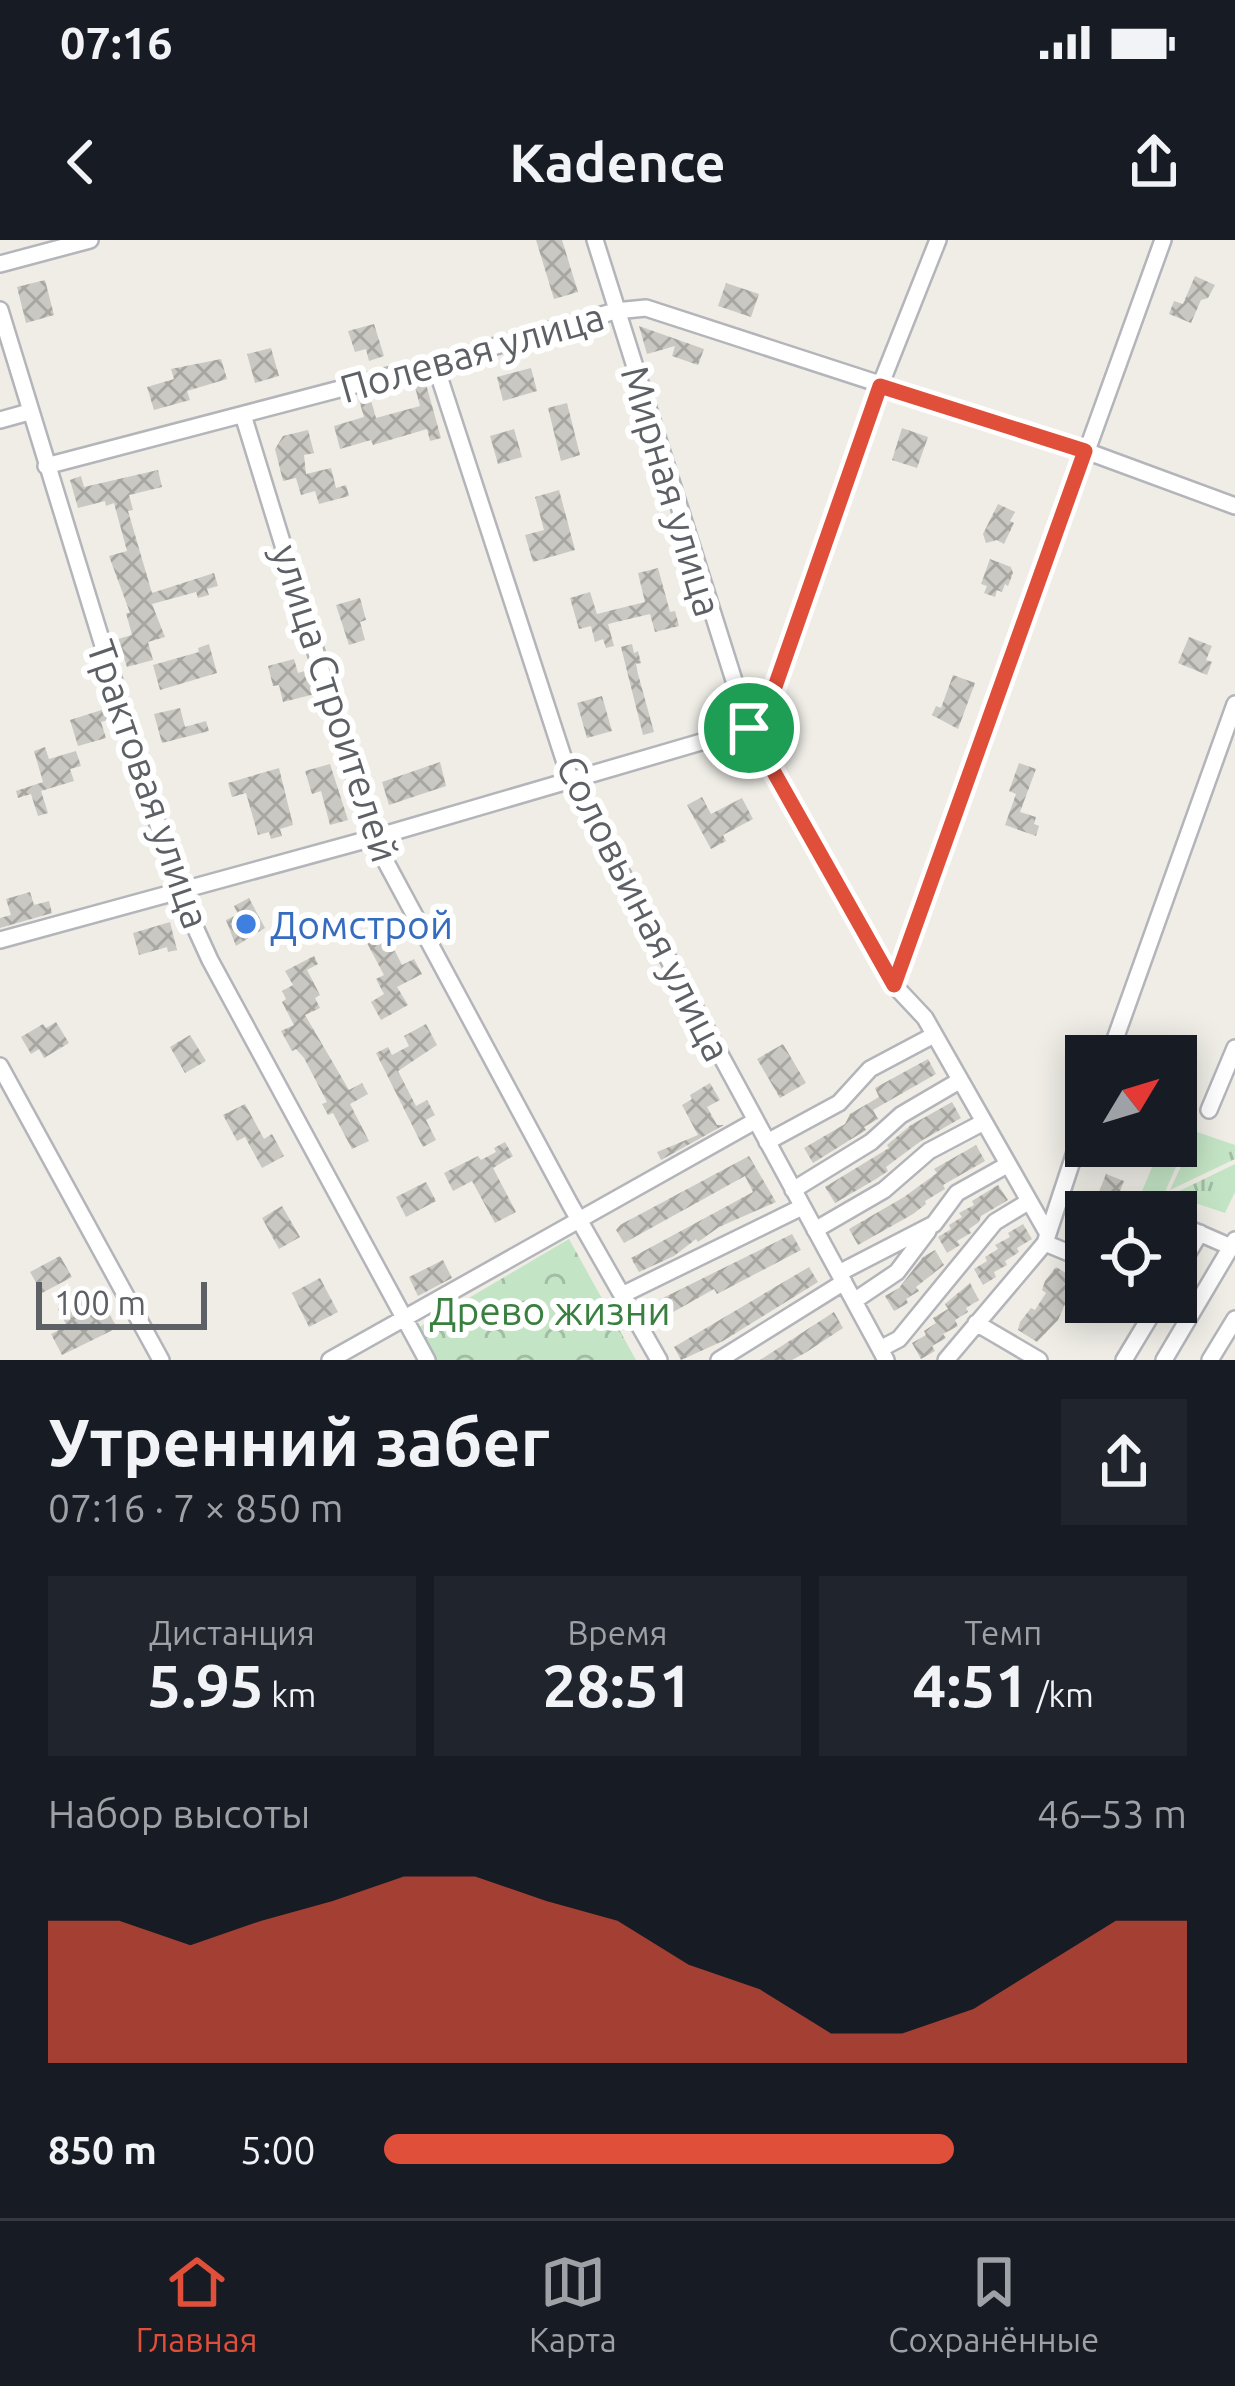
<!DOCTYPE html>
<html lang="ru">
<head>
<meta charset="utf-8">
<style>
  body { margin:0; font-family:Ubuntu,sans-serif; background:#20242c; color:#f1f3f6; height:100vh; display:flex; flex-direction:column; font-size:45px; white-space:nowrap }
  * { box-sizing:border-box; margin:0 }
  p { font-size:39px; color:#9ea1a6 }
  .icon { flex:none; width:66px; height:66px; fill:none; stroke:currentColor; stroke-width:2; stroke-linecap:round; stroke-linejoin:round }
  .map { position:relative; height:1120px; overflow:hidden }
  .panel { display:flex; flex-direction:column; background:#171b24; flex:1 }
  .panel>* { flex:none }
  .needle { width:78px; rotate:52deg }
  .buttons { position:absolute; left:1065px; top:795px; display:grid; gap:24px }
  .buttons a { display:grid; place-items:center; width:132px; height:132px; border-radius:0px; background:#171b24; box-shadow:0 6px 30px #0003; font-size:60px }
  .scale { position:absolute; left:36px; bottom:30px; width:171px; box-sizing:border-box; padding-left:12px; border:6px solid #5d6065; border-top:0; font-size:33px; line-height:42px; white-space:nowrap; color:#5d6065; -webkit-text-stroke:9px #fff; paint-order:stroke }
  .pin { position:absolute; display:grid; place-items:center; width:102px; height:102px; color:#fff; margin:-51px; border:6px solid #fff; border-radius:50%; box-shadow:0 3px 12px #0007 }
  .round { display:grid; place-items:center; flex:none; width:126px; height:126px; border-radius:0px; background:#20242c }
  .headline { display:flex; align-items:center; justify-content:space-between; height:204px; padding:0 48px }
  h1 { font-size:66px; font-weight:600; line-height:90px }
  .metrics { display:grid; grid-template-columns:repeat(3,1fr); gap:18px; height:204px; padding:12px 48px }
  .metrics div { display:grid; align-content:center; border-radius:0px; background:#20242c; text-align:center }
  .metrics b { font-size:60px; font-weight:600 }
  .metrics small { font-size:33px; font-weight:400 }
  .metrics p { font-size:33px }
  .chart { height:336px; padding:24px 48px }
  .chart p { display:flex; justify-content:space-between }
  .chart svg { width:100%; height:216px; margin-top:12px; fill:#e04f3a; opacity:.7 }
  ul { padding:0 48px; list-style:none; font-size:39px }
  li { display:grid; grid-template-columns:192px 144px 1fr; align-items:center; height:90px }
  li i { height:30px; border-radius:15px; background:#e04f3a }
  .status { display:flex; justify-content:space-between; align-items:center; height:84px; padding:0 60px; background:#171b24; direction:ltr }
  .status svg { height:33px; fill:currentColor }
  header { display:flex; justify-content:space-between; align-items:center; height:156px; padding:0 48px; background:#171b24; font-size:54px; font-weight:600 }
  .tabs { display:flex; justify-content:space-around; align-items:center; height:168px; border-top:3px solid #363941; background:#171b24; font-size:33px; color:#9ea1a6 }
  .tabs a { display:grid; justify-items:center; gap:6px }
  .tabs .active { color:#e04f3a }
  .map>svg:first-child { display:block }
</style>
</head>
<body>
<div class="status"><b>07:16</b><svg viewBox="0 0 49 12"><path d="M0 12V9h3v3zM5 12V6h3v6zM10 12V3h3v9zM15 12V0h3v12zM26 1h20v11H26zM47 4h2v5h-2z"/></svg></div>
<header><svg class="icon" aria-label="back" viewBox="0 0 24 24"><path d="M15 5l-7 7 7 7"/></svg>Kadence<svg class="icon" aria-label="share" viewBox="0 0 24 24"><path d="M12 15V3M7 8l5-5 5 5M5 13v7h14v-7"/></svg></header>
<div class="map">
<svg width="1235" height="1120" viewBox="0 0 1235 1120">
  <defs>
    <pattern id="grass-tufts" width="24" height="20" patternUnits="userSpaceOnUse" patternTransform="scale(3)"><rect width="24" height="20" fill="#c4e5c5"/><path d="M3 7l-1-3M5 7V3M7 7l1-3M15 17l-1-3M17 17v-4M19 17l1-3" fill="none" stroke="#a2bda4"/></pattern>
    <pattern id="forest-crowns" width="20" height="18" patternUnits="userSpaceOnUse" patternTransform="scale(3)"><rect width="20" height="18" fill="#c4e5c5"/><path d="M2 6a3 3 0 1 1 6 0M12 15a3 3 0 1 1 6 0" fill="none" stroke="#a2bda4"/></pattern>
    <pattern id="building-cross-hatch" width="8" height="8" patternUnits="userSpaceOnUse" patternTransform="scale(3)"><rect width="8" height="8" fill="#cac8c2"/><path d="M0 0l8 8M0 8l8-8" fill="none" stroke="#a7a6a1"/></pattern>
  </defs>
  <rect width="100%" height="100%" fill="#efede6"/>
  <path fill="url(#grass-tufts)" d="M1176,881L1193,888L1161,961L1151,958L1147,968L1137,963L1161,906H1176Z
    M1197,892L1235,905V919L1170,950Z
    M1235,924V952L1225,973L1171,955Z"/>
  <path fill="url(#forest-crowns)" d="M569,999L636,1120H433L416,1089Z"/>
  <path fill="url(#building-cross-hatch)" d="M536,0H562L578,52L554,59Z
    M1195,36L1215,45L1208,58L1201,60L1191,83L1169,74L1174,61L1183,64Z
    M45,40L54,75L26,83L17,47Z
    M726,43L759,54L751,77L718,66Z
    M374,84L384,116L369,121L366,109L355,112L348,91Z
    M639,86L704,109L698,125L672,116L675,106L647,114Z
    M271,108L279,136L255,143L247,114Z
    M221,119L227,139L187,151L190,160L154,170L147,147L174,139L171,129Z
    M531,128L537,151L503,161L497,137Z
    M426,144L441,198L430,201L427,189L373,205L371,200L340,209L334,186L364,177L359,160L370,157L376,178L420,166L415,147Z
    M567,163L580,215L561,221L548,168Z
    M902,188L928,197L917,228L892,220Z
    M514,189L522,217L498,224L490,196Z
    M308,190L314,213L304,215L306,234L331,228L336,248L346,245L349,256L319,264L315,251L301,255L296,238L283,241L275,209L283,196Z
    M158,230L162,247L129,255L133,270L128,271L152,353L214,333L218,346L207,349L209,355L198,358L196,352L152,364L165,397L148,402L153,420L127,427L118,399L132,395L126,373H130L109,316L127,311L114,263L106,266L105,261L78,268L70,240L81,236L84,247Z
    M559,250L575,310L533,322L525,295L544,290L535,257Z
    M998,264L1015,272L1010,281L1014,283L1004,304L997,300L986,303L983,294Z
    M990,319L1011,327L1013,333L1008,346L1005,344L1002,352L997,350L995,357L984,353L987,346L981,344Z
    M658,328L670,372L675,371L679,386L655,392L650,374L608,384L614,406L606,408L603,399L595,402L591,386L579,389L570,358L590,352L597,374L645,362L638,333Z
    M360,358L366,380L360,382L365,400L349,405L336,365Z
    M1189,397L1212,406L1206,420L1212,422L1207,435L1178,423Z
    M209,404L217,433L160,450L153,425L199,412L198,408Z
    M632,404L634,413L638,411L641,423L636,424L638,434L654,492L643,495L621,407Z
    M294,419L298,433L308,430L315,454L283,462L279,445L273,446L268,426Z
    M953,435L975,443L958,489L932,475L936,466L941,468Z
    M602,456L612,491L587,498L577,463Z
    M108,468L111,479L101,482L106,498L78,506L70,480Z
    M180,468L185,487L206,481L209,491L162,503L154,474Z
    M45,507L49,519L76,511L81,526L70,529L74,541L41,551L48,573L38,576L31,554L18,558L16,551L43,542L34,511Z
    M440,522L446,546L389,565L382,542Z
    M1019,523L1036,529L1020,572L1036,577L1034,584L1039,586L1036,596L1005,585L1016,554L1009,551Z
    M330,524L348,580L330,585L321,551L312,554L305,531Z
    M279,528L293,585L280,589L282,596L271,599L269,592L258,595L246,553L232,557L228,543Z
    M702,557L711,574L742,558L753,579L723,595L726,601L711,609L687,565Z
    M30,652L34,665L49,661L52,673L0,688V678L11,675L6,659Z
    M249,658L265,688L236,706L226,680L238,674L234,666Z
    M170,682L177,710L168,712L167,707L139,715L133,693Z
    M386,693L402,725L414,719L422,734L397,747L408,765L381,780L371,762L384,754L376,739L384,735L367,703Z
    M314,716L318,724L307,730L320,755L315,758L320,768L305,775L349,850L362,843L368,854L350,864L369,901L352,909L333,873L328,875L322,864L327,862L304,818L296,809L292,811L281,791L294,785L282,762L286,759L282,751L293,745L285,731Z
    M56,782L69,803L44,818L39,809L31,814L21,797L43,784L46,788Z
    M426,784L437,805L398,831L416,866L427,860L435,875L426,880L436,900L423,907L376,813L388,807L392,815L409,806L404,796Z
    M190,795L206,821L185,833L170,807Z
    M783,804L806,843L780,858L757,819Z
    M928,819L936,834L873,870L878,879L864,887L866,890L813,923L804,908L845,884L850,874L879,857L875,848Z
    M710,843L720,860L707,867L717,885H724L661,920L657,912L698,895L682,865L692,859L690,855Z
    M952,862L961,878L921,901L886,927L888,931L876,939L835,963L825,947L889,908L887,905L911,885Z
    M245,864L264,899L272,894L284,916L262,928L245,897L237,901L223,875Z
    M505,902L513,916L493,928L516,972L495,983L472,941L453,951L444,933L478,916L481,920L496,912L494,908Z
    M976,905L985,921L943,945L945,949L925,961L926,964L913,974L858,1005L849,989L904,957L937,933L934,929Z
    M749,916L776,962L719,987L698,1002L696,999L674,1016L639,1032L631,1018L753,952L745,936L624,1003L616,990L620,985Z
    M1106,934L1124,941L1112,972H1091Z
    M426,942L436,961L406,977L396,957Z
    M998,945L1008,960L981,976L979,982L969,989L971,993L957,1001L960,1005L947,1013L938,997L951,989L949,985L962,977L959,973L974,965L972,961Z
    M282,966L300,997L279,1009L262,978Z
    M1023,984L1032,999L1017,1008L1019,1012L1005,1021L1007,1025L994,1032L996,1037L983,1045L974,1029L987,1021L985,1017L998,1009L995,1005L1010,997L1008,993Z
    M792,994L801,1010L717,1054L714,1049L659,1080L652,1066L661,1059Z
    M935,1010L944,1025L916,1047L919,1051L906,1059L908,1063L894,1071L885,1056L899,1048L923,1017Z
    M60,1016L72,1037L42,1053L30,1032Z
    M443,1020L452,1038L418,1056L409,1037Z
    M809,1027L818,1042L723,1101L681,1120L674,1107Z
    M1056,1027L1074,1038L1073,1046L1058,1080L1037,1102L1018,1090L1020,1082L1031,1068L1035,1070L1046,1053L1042,1050L1045,1041Z
    M320,1038L338,1072L309,1087L292,1053Z
    M970,1043L979,1060L966,1068L968,1072L955,1080L958,1086L943,1094L946,1098L932,1106L935,1111L921,1119L912,1103L926,1095L924,1091L936,1083L933,1078L948,1069L945,1064Z
    M80,1058L95,1078L108,1071L117,1088L62,1115L51,1094L67,1086L58,1069Z
    M834,1072L843,1088L805,1113L792,1120H760Z"/>
  <g fill="none" stroke-linecap="round" stroke-linejoin="round">
    <defs>
      <path id="minor" d="M595,0L749,488L894,745L925,778L1048,994
        M0,24L90,0
        M0,70L178,650L210,720L427,1120
        M435,124L570,538L886,1120
        M243,175L373,598L570,964L659,1120
        M0,180L29,172
        M46,226L435,124L615,71L646,68L1086,211L1235,266
        M0,700L373,598L749,488L770,462L880,146L938,0
        M894,745L1163,0
        M1109,816L1235,464
        M0,826L161,1120
        M1209,870L1235,808
        M767,902L839,863L870,829L934,795
        M793,950L871,902L901,875L959,841
        M1149,972H1151
        M1176,983L1231,1007
        M815,990L884,950L929,911L982,883
        M1045,1003L1086,1020
        M839,1033L934,984L957,953L1007,925
        M1176,1033L1200,993
        M622,1055L802,967
        M854,1061L897,1032L928,991
        M976,1083L1039,1120
        M880,1109L899,1099L995,982L1028,962
        M330,1120L755,881
        M719,1120L844,1042
        M946,1120L1045,1003L1086,879
        M1124,1120L1159,1062
        M1164,1120L1235,1000
        M1210,1120L1235,1079"/>
    </defs>
    <use href="#minor" stroke="#b3b5ba" stroke-width="20"/>
    <use href="#minor" stroke="#fff" stroke-width="15"/>
  </g>
  <g fill="none" stroke-linecap="round" stroke-linejoin="round">
    <defs>
      <path id="route" d="M880,146L1085,211L894,745L749,488L770,461Z"/>
    </defs>
    <use href="#route" stroke="#fff" stroke-width="24"/>
    <use href="#route" stroke="#e04f3a" stroke-width="15"/>
  </g>
  <circle fill="#3f7fe0" stroke="#fff" stroke-width="4.5" cx="246" cy="684" r="12"/>
  <g text-anchor="middle" dominant-baseline="central" stroke-width="12" stroke-linejoin="round" paint-order="stroke">
    <g font-size="39" fill="#5d6065" stroke="#fff">
      <text transform="translate(472 112) rotate(-16)">Полевая улица</text>
      <text transform="translate(672 251) rotate(73)">Мирная улица</text>
      <text transform="translate(336 463) rotate(72)">улица Строителей</text>
      <text transform="translate(149 544) rotate(71)">Трактовая улица</text>
      <text transform="translate(644 668) rotate(63)">Соловьиная улица</text>
    </g>
    <g font-size="39" fill="#366cbe" stroke="#fff" text-anchor="start">
      <text x="270" y="684">Домстрой</text>
    </g>
    <g font-size="39" fill="#398040" stroke="#fff">
      <text x="550" y="1070">Древо жизни</text>
    </g>
  </g>
</svg>
<div class="buttons">
<a><svg class="needle" viewBox="-14 -14 28 28"><path d="M0-13l5 13h-10z" fill="#e53935"/><path d="M0 13l5-13h-10z" fill="#9ea1a6"/></svg></a>
<a><svg class="icon" aria-label="locate" viewBox="0 0 24 24"><circle cx="12" cy="12" r="6"/><path d="M12 2v4M12 18v4M2 12h4M18 12h4"/></svg></a>
</div>
<div class="scale">100 m</div>
<div class="pin" style="left:749px;top:488px;background:#1e9e55"><svg class="icon" aria-label="arrive" viewBox="0 0 24 24"><path d="M6 21V4h12l-3 4 3 4H6"/></svg></div>
</div>
<section class="panel">
<div class="headline"><div><h1>Утренний забег</h1><p>07:16 · 7 × 850 m</p></div><a class="round"><svg class="icon" aria-label="share" viewBox="0 0 24 24"><path d="M12 15V3M7 8l5-5 5 5M5 13v7h14v-7"/></svg></a></div>
<div class="metrics">
<div><p>Дистанция</p><b>5.95<small> km</small></b></div>
<div><p>Время</p><b>28:51</b></div>
<div><p>Темп</p><b>4:51<small> /km</small></b></div>
</div>
<div class="chart"><p><span>Набор высоты</span>46–53 m</p>
<svg viewBox="0 0 160 44" preserveAspectRatio="none"><path d="M0 44V15L10 15L20 20L30 15L40 11L50 6L60 6L70 11L80 15L90 24L100 29L110 38L120 38L130 33L140 24L150 15L160 15V44z"/></svg>
</div>
<ul>
<li><b>850 m</b>5:00<i style="width:71%"></i></li>
</ul>
</section>
<nav class="tabs">
<a class="active"><svg class="icon" aria-label="home" viewBox="0 0 24 24"><path d="M3 11l9-7 9 7M6 9v11h12V9"/></svg>Главная</a>
<a><svg class="icon" aria-label="map" viewBox="0 0 24 24"><path d="M3 6l6-2 6 2 6-2v14l-6 2-6-2-6 2zM9 4v14M15 6v14"/></svg>Карта</a>
<a><svg class="icon" aria-label="saved" viewBox="0 0 24 24"><path d="M7 4h10v16l-5-4-5 4z"/></svg>Сохранённые</a>
</nav>
</body>
</html>
